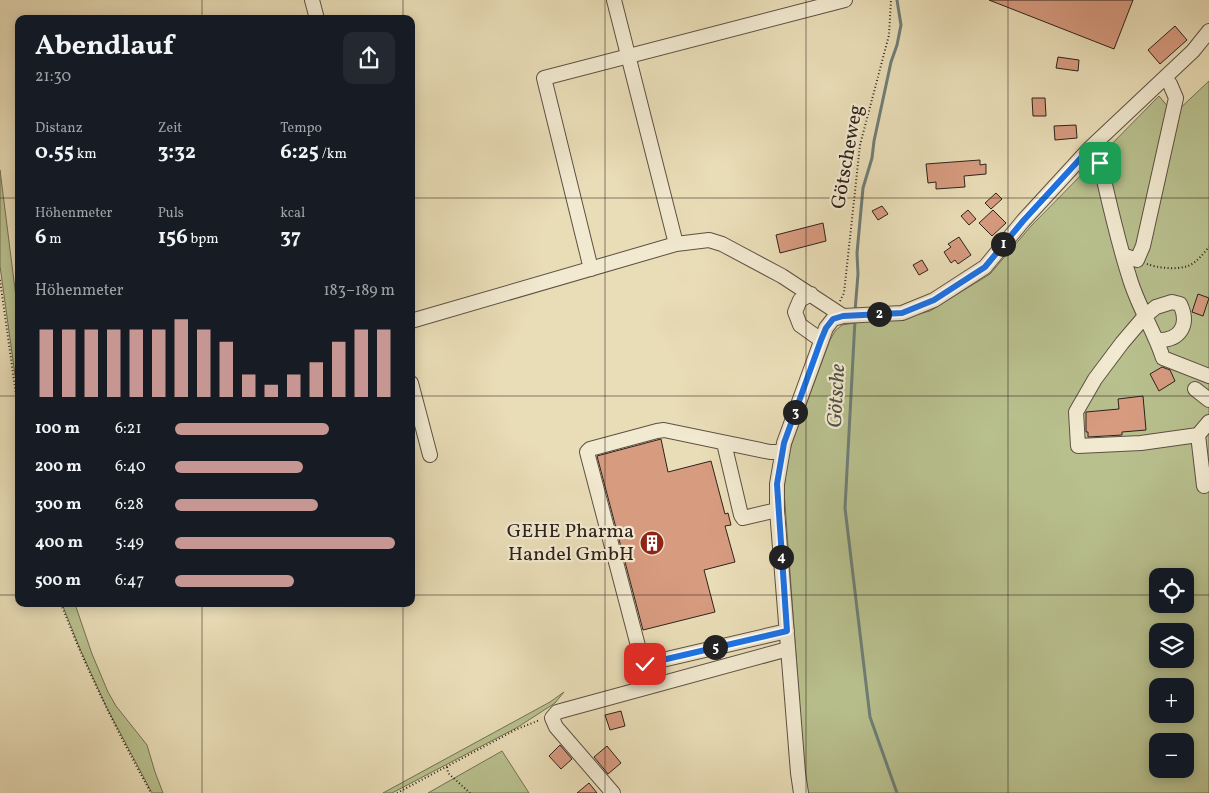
<!DOCTYPE html>
<html lang="de">
<head>
<meta charset="utf-8">
<style>
  body { margin:0; font-family:Vollkorn,serif; background:#242831; color:#f1f3f6; height:100vh; display:flex; flex-direction:column; font-size:19px; white-space:nowrap }
  * { box-sizing:border-box; margin:0 }
  p { font-size:16px; color:#9ea1a6 }
  .icon { flex:none; width:28px; height:28px; fill:none; stroke:currentColor; stroke-width:2; stroke-linecap:round; stroke-linejoin:round }
  .map { position:relative; flex:1; overflow:hidden }
  .side { position:absolute; left:15px; top:15px; width:400px; height:592px; display:flex; flex-direction:column; background:#171b24; border-radius:10px; box-shadow:0 2px 12px #0003 }
  .side>* { flex:none }
  .buttons { position:absolute; left:1149px; top:568px; display:grid; gap:10px }
  .buttons a { display:grid; place-items:center; width:45px; height:45px; border-radius:10px; background:#171b24; box-shadow:0 2px 12px #0003; font-size:25px }
  .pin { position:absolute; display:grid; place-items:center; width:42px; height:42px; color:#fff; margin:-21px; border-radius:10px; box-shadow:0 2px 8px #0006 }
  .km { position:absolute; width:25px; height:25px; margin:-12px; border-radius:50%; background:#222; color:#fff; font-size:14px; line-height:25px; text-align:center }
  .round { display:grid; place-items:center; flex:none; width:52px; height:52px; border-radius:10px; background:#242831 }
  .summary { display:flex; align-items:center; justify-content:space-between; height:85px; padding:0 20px }
  h1 { font-size:28px; font-weight:700; line-height:38px }
  .stats { display:grid; grid-template-columns:repeat(3,1fr); gap:8px; height:85px; padding:5px 20px }
  .stats div { display:grid; align-content:center }
  .stats b { font-size:21px; font-weight:700 }
  .stats small { font-size:14px; font-weight:400 }
  .stats p { font-size:14px }
  .chart { height:140px; padding:10px 20px }
  .chart p { display:flex; justify-content:space-between }
  .chart svg { width:100%; height:90px; margin-top:5px; stroke:#c59692; stroke-width:6 }
  ul { padding:0 20px; list-style:none; font-size:16px }
  li { display:grid; grid-template-columns:80px 60px 1fr; align-items:center; height:38px }
  li i { height:12px; border-radius:6px; background:#c59692 }
  .map>svg:first-child { display:block }
</style>
</head>
<body>
<div class="map">
<svg width="1209" height="793" viewBox="0 0 1209 793">
  <rect width="100%" height="100%" fill="#e9ddb7"/>
  <filter id="stains"><feTurbulence type="fractalNoise" baseFrequency=".004" numOctaves="4"/><feColorMatrix values="0 0 0 0 .2 0 0 0 0 .09 0 0 0 0 .02 0 0 0 .5 -.17"/></filter>
  <radialGradient id="worn" r=".72"><stop offset=".6" stop-color="#630" stop-opacity="0"/><stop offset="1" stop-color="#630" stop-opacity=".3"/></radialGradient>
  <path fill="#b8c08e" stroke="#737155" fill-rule="evenodd" d="M1209,81V793H806L784,490L787,462L792,443L830,340L835,331L842,325L867,321L902,318L930,311L990,274L1031,226L1159,96L1174,114ZM1158,576H1185V604H1158ZM1158,631H1185V659H1158ZM1158,686H1185V714H1158ZM1158,741H1185V769H1158Z
    M0,170L19,321V404L0,266Z
    M62,604H75L92,654L108,692L116,706L147,745L155,772L163,793H152L107,708L80,649Z
    M564,692L555,703L518,727L392,793H383L550,702Z
    M502,751L529,793H428Z"/>
  <g fill="none" stroke-linecap="round" stroke-linejoin="round">
    <path stroke="#6e7e77" stroke-width="3" d="M855,311L858,274L857,253L863,188L872,158L874,141L891,62L897,45L901,25L897,0
      M855,320L845,508L870,717L897,793"/>
  </g>
  <path fill="#d79b80" stroke="#2e221c" d="M989,0H1133L1114,49Z
    M1175,26L1187,40L1160,64L1148,50Z
    M1058,57L1079,60L1078,71L1056,68Z
    M1032,98H1045L1046,116H1033Z
    M1076,125L1077,138L1055,140L1054,126Z
    M980,160V165L986,164V174L964,176L965,187L936,189V182L928,183L926,164Z
    M996,193L1002,199L991,209L985,203Z
    M882,206L888,214L878,220L872,211Z
    M968,210L976,219L969,225L961,216Z
    M993,210L1006,223L992,236L979,223Z
    M823,223L826,241L780,253L776,235Z
    M959,237L971,255L958,264L955,260L951,263L944,252L951,247L948,244Z
    M922,260L928,270L919,275L913,265Z
    M1198,294L1209,298L1203,316L1192,312Z
    M1162,367L1170,370L1175,381L1159,391L1150,374Z
    M1143,396L1146,430L1122,432V435L1088,437V432H1086V412L1119,409L1118,399Z
    M661,439L668,472L711,461L725,514L728,513L731,525L725,526L735,562L704,570L715,612L643,630L597,456Z
    M621,711L625,726L610,730L605,715Z
    M560,745L572,759L561,769L549,756Z
    M607,746L621,763L608,774L594,757Z
    M589,783L597,793H577Z"/>
  <g fill="none" stroke-linecap="round" stroke-linejoin="round">
    <defs>
      <path id="minor" d="M312,0L317,19
        M614,0L676,244
        M1090,148L1100,163C1109,201 1117,239 1129,276C1137,305 1154,330 1163,358L1209,376
        M1123,255L1137,260L1143,246L1176,98L1170,84L1165,78
        M591,269L544,78L845,0
        M811,294L800,300L795,312L800,325L821,340
        M411,321L676,244L709,240L722,244L782,276L843,316
        M1157,340C1180,341 1190,325 1180,304L1172,302L1156,307L1145,316L1122,343L1095,379L1076,412L1078,446L1141,443L1198,435
        M411,383L430,455
        M1195,389L1209,400
        M724,443L741,515L743,518L777,510
        M781,452H770L664,430L657,431L590,449L587,452L642,661L645,664L787,631
        M1204,486L1198,435L1209,422
        M613,793L556,727L552,718L557,712L788,649
        M801,793L798,773L777,510V484L784,443L826,328L833,319L843,316L902,313L934,300L985,267L1023,221L1090,148L1193,51L1209,31"/>
    </defs>
    <use href="#minor" stroke="#5d5143" stroke-width="16"/>
    <path stroke="#2e221c" stroke-width="2" stroke-dasharray="1 2.5" stroke-linecap="butt" d="M1147,264C1158,268 1176,270 1188,266C1196,263 1203,254 1209,247
      M0,280L19,416
      M840,301L844,293L860,145L889,35L891,0
      M61,604C86,669 117,731 151,793
      M447,767L448,773L470,793
      M397,793L517,729L540,720"/>
    <use href="#minor" stroke="#f1e9d0" stroke-width="14"/>
  </g>
  <g fill="none" stroke-linecap="round" stroke-linejoin="round">
    <defs>
      <path id="route" d="M645,664L787,631L777,484L784,443L821,340L826,328L833,319L843,316L902,313L934,300L985,267L1023,221L1090,148L1100,163"/>
    </defs>
    <use href="#route" stroke="#fff" stroke-width="10"/>
    <use href="#route" stroke="#1a73e8" stroke-width="6"/>
  </g>
  <path fill="none" stroke="#2e221c" stroke-width="1" stroke-opacity="0.55" d="M202,0V19M403,0V19M605,0V793M806,0V793M1008,0V793M0,198H19M411,198H1209M0,396H19M411,396H1209M0,595H19M411,595H1158M1185,595H1209M202,604V793M403,604V793"/>
  <defs>
    <symbol id="building-disc" viewBox="-11 -11 22 22"><circle r="9.5" fill="#8f2418" stroke="#f1e9d0"/><path d="M-4-6H4V6H1V3H-1V6H-4ZM-2.5-4.3h1.7v1.8h-1.7ZM.8-4.3h1.7v1.8H.8ZM-2.5-1h1.7V.8h-1.7ZM.8-1h1.7V.8H.8Z" fill="#fff"/></symbol>
  </defs>
  <g fill-rule="evenodd">
    <use href="#building-disc" x="638" y="529" width="28" height="28"/>
  </g>
  <g text-anchor="middle" dominant-baseline="central" stroke-width="4.5" stroke-linejoin="round" paint-order="stroke">
    <g font-size="20" fill="#2e221c" stroke="#f1e9d0">
      <text transform="translate(848 157) rotate(-80)">Götscheweg</text>
    </g>
    <g font-size="20" fill="#2e221c" stroke="#f1e9d0" text-anchor="end">
      <text x="634" y="532">GEHE Pharma<tspan x="634" dy="23">Handel GmbH</tspan></text>
    </g>
    <g font-size="21" font-style="italic" fill="#4e5049" stroke="#f1e9d0">
      <text transform="translate(837 396) rotate(-87)">Götsche</text>
    </g>
  </g>
  <rect width="100%" height="100%" filter="url(#stains)"/>
  <rect width="100%" height="100%" fill="url(#worn)"/>
</svg>
<div class="buttons">
<a><svg class="icon" aria-label="locate" viewBox="0 0 24 24"><circle cx="12" cy="12" r="6"/><path d="M12 2v4M12 18v4M2 12h4M18 12h4"/></svg></a>
<a><svg class="icon" aria-label="layers" viewBox="0 0 24 24"><path d="M12 4l9 5-9 5-9-5zM3 14l9 5 9-5"/></svg></a>
<a>+</a>
<a>−</a>
</div>
<div class="pin" style="left:1100px;top:163px;background:#1e9e55"><svg class="icon" aria-label="arrive" viewBox="0 0 24 24"><path d="M6 21V4h12l-3 4 3 4H6"/></svg></div>
<div class="pin" style="left:645px;top:664px;background:#d93025"><svg class="icon" aria-label="check" viewBox="0 0 24 24"><path d="M5 12l5 5 9-10"/></svg></div>
<b class="km" style="left:1003px;top:244px">1</b>
<b class="km" style="left:879px;top:314px">2</b>
<b class="km" style="left:795px;top:412px">3</b>
<b class="km" style="left:781px;top:557px">4</b>
<b class="km" style="left:715px;top:647px">5</b>
<section class="side">
<div class="summary"><div><h1>Abendlauf</h1><p>21:30</p></div><a class="round"><svg class="icon" aria-label="share" viewBox="0 0 24 24"><path d="M12 15V3M7 8l5-5 5 5M5 13v7h14v-7"/></svg></a></div>
<div class="stats">
<div><p>Distanz</p><b>0.55<small> km</small></b></div>
<div><p>Zeit</p><b>3:32</b></div>
<div><p>Tempo</p><b>6:25<small> /km</small></b></div>
</div>
<div class="stats">
<div><p>Höhenmeter</p><b>6<small> m</small></b></div>
<div><p>Puls</p><b>156<small> bpm</small></b></div>
<div><p>kcal</p><b>37</b></div>
</div>
<div class="chart"><p><span>Höhenmeter</span>183–189 m</p>
<svg viewBox="0 0 160 44" preserveAspectRatio="none"><path d="M5 44V11M15 44V11M25 44V11M35 44V11M45 44V11M55 44V11M65 44V6M75 44V11M85 44V17M95 44V33M105 44V38M115 44V33M125 44V27M135 44V17M145 44V11M155 44V11"/></svg>
</div>
<ul>
<li><b>100 m</b>6:21<i style="width:70%"></i></li>
<li><b>200 m</b>6:40<i style="width:58%"></i></li>
<li><b>300 m</b>6:28<i style="width:65%"></i></li>
<li><b>400 m</b>5:49<i style="width:100%"></i></li>
<li><b>500 m</b>6:47<i style="width:54%"></i></li>
</ul>
</section>
</div>
</body>
</html>
